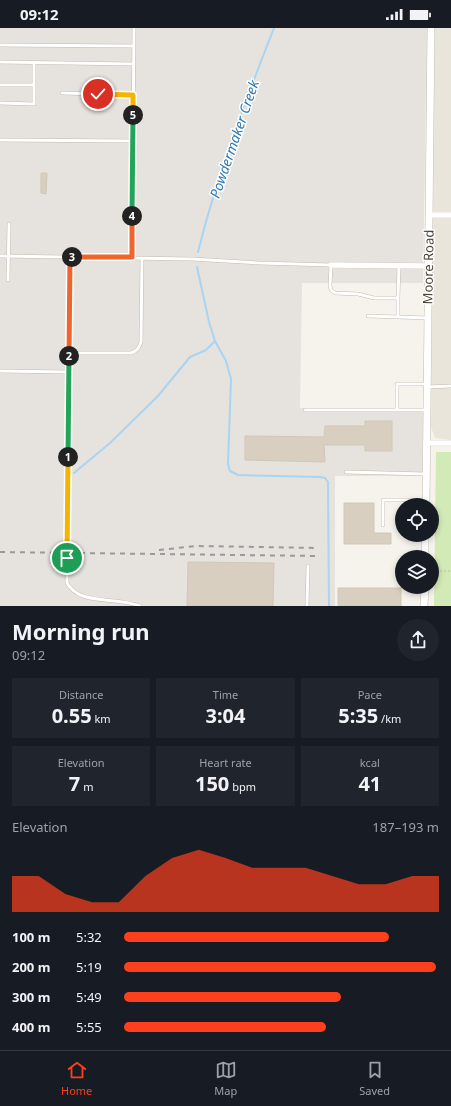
<!DOCTYPE html>
<html lang="en">
<head>
<meta charset="utf-8">
<style>
  body { margin:0; font-family:"Noto Sans",sans-serif; background:#20242c; color:#f1f3f6; height:100vh; display:flex; flex-direction:column; font-size:15px; white-space:nowrap }
  * { box-sizing:border-box; margin:0 }
  p { font-size:13px; color:#9ea1a6 }
  .icon { flex:none; width:22px; height:22px; fill:none; stroke:currentColor; stroke-width:2; stroke-linecap:round; stroke-linejoin:round }
  .map { position:relative; height:578px; overflow:hidden }
  .drawer { display:flex; flex-direction:column; background:#171b24; flex:1 }
  .drawer>* { flex:none }
  .buttons { position:absolute; left:395px; top:470px; display:grid; gap:8px }
  .buttons a { display:grid; place-items:center; width:44px; height:44px; border-radius:50%; background:#171b24; box-shadow:0 2px 6px #0003; font-size:20px }
  .pin { position:absolute; display:grid; place-items:center; width:34px; height:34px; color:#fff; margin:-17px; border:2px solid #fff; border-radius:50%; box-shadow:0 1px 4px #0007 }
  .km { position:absolute; width:20px; height:20px; margin:-10px; border-radius:50%; background:#222; color:#fff; font-size:11px; line-height:20px; text-align:center }
  .round { display:grid; place-items:center; flex:none; width:42px; height:42px; border-radius:21px; background:#20242c }
  .overview { display:flex; align-items:center; justify-content:space-between; height:68px; padding:0 12px }
  h1 { font-size:22px; font-weight:700; line-height:30px }
  .stats { display:grid; grid-template-columns:repeat(3,1fr); gap:6px; height:68px; padding:4px 12px }
  .stats div { display:grid; align-content:center; border-radius:0px; background:#20242c; text-align:center }
  .stats b { font-size:20px; font-weight:700 }
  .stats small { font-size:11px; font-weight:400 }
  .stats p { font-size:11px }
  .chart { height:112px; padding:8px 12px }
  .chart p { display:flex; justify-content:space-between }
  .chart svg { width:100%; height:72px; margin-top:4px; fill:#fc3f1d; opacity:.7 }
  ul { padding:0 12px; list-style:none; font-size:13px }
  li { display:grid; grid-template-columns:64px 48px 1fr; align-items:center; height:30px }
  li i { height:10px; border-radius:5px; background:#fc3f1d }
  .status { display:flex; justify-content:space-between; align-items:center; height:28px; padding:0 20px; background:#171b24; direction:ltr }
  .status svg { height:11px; fill:currentColor }
  .tab-bar { display:flex; justify-content:space-around; align-items:center; height:56px; border-top:1px solid #363941; background:#171b24; font-size:11px; color:#9ea1a6 }
  .tab-bar a { display:grid; justify-items:center; gap:2px }
  .tab-bar .selected { color:#fc3f1d }
  .map>svg:first-child { display:block }
</style>
</head>
<body>
<div class="status"><b>09:12</b><svg viewBox="0 0 49 12"><path d="M0 12V9h3v3zM5 12V6h3v6zM10 12V3h3v9zM15 12V0h3v12zM26 1h20v11H26zM47 4h2v5h-2z"/></svg></div>
<div class="map">
<svg width="451" height="578" viewBox="0 0 451 578">
  <rect width="100%" height="100%" fill="#f6f3ec"/>
  <path fill="#eae5da" d="M435,0H451V412L435,410L431,399Z"/>
  <path fill="#e6e2dd" d="M0,0H427L423,255H302L300,380L423,382L422,448H335V578H0Z"/>
  <path fill="#d2eab5" d="M436,424H451V578H434Z"/>
  <g fill="none" stroke-linecap="round" stroke-linejoin="round">
    <path stroke="#a9d4f2" stroke-width="2" d="M198,224C217,147 245,74 274,0
      M197,239L209,294L215,313L226,333L231,351L228,436L230,443L238,447L320,449L325,450L328,454L329,578
      M74,445L110,415L158,368L190,329L206,322L215,313"/>
  </g>
  <path fill="#d8cfc1" stroke="#d3c7b4" d="M41,145H47L46,166L41,165Z
    M365,393H392V423H365V417H324L325,434L245,432V408L324,409L325,398H365Z
    M344,475H374V505H391V516H344Z
    M188,534L274,535L273,578H187Z
    M338,560H401V578H338Z"/>
  <g fill="none" stroke-linecap="round" stroke-linejoin="round">
    <defs>
      <path id="service" d="M0,17L134,18
        M0,34L133,36
        M0,57H34
        M62,65L133,67
        M0,75L34,76V35
        M0,112L133,113
        M0,228L192,231L260,235L331,237L330,258L331,262L335,265L358,266L374,270H398L399,238
        M70,229L67,555C80,578 114,568 140,578
        M132,229L134,0
        M8,252L9,196
        M368,288L428,290
        M398,289V270
        M69,325H131C137,323 139,320 141,314L142,230
        M0,343L69,344
        M427,359L451,358
        M305,382H427
        M397,382V356H427
        M346,444L426,446
        M383,497V472H426
        M307,578L308,538"/>
      <path id="minor" d="M429,187H451
        M331,237L428,238
        M426,415H451"/>
      <path id="tertiary" d="M426,477L431,0
        M425,529V507
        M424,578L425,559"/>
    </defs>
    <use href="#service" stroke="#c2bbae" stroke-width="4"/>
    <use href="#minor" stroke="#c2bbae" stroke-width="6"/>
    <use href="#tertiary" stroke="#c2bbae" stroke-width="8"/>
    <path stroke="#c4b79f" stroke-width="1" stroke-dasharray="2 2" stroke-linecap="butt" d="M432,543H451"/>
    <use href="#service" stroke="#fff" stroke-width="3"/>
    <use href="#minor" stroke="#fff" stroke-width="5.5"/>
    <use href="#tertiary" stroke="#fff" stroke-width="7"/>
    <path stroke="#9a9a9a" stroke-width="2" stroke-dasharray="5 5" stroke-linecap="butt" d="M159,522L196,518L318,520
      M0,524L318,528"/>
  </g>
  <g fill="none" stroke-linecap="round" stroke-linejoin="round">
    <defs>
      <path id="split-1" d="M67,530L68,429"/>
      <path id="split-2" d="M68,429L69,328"/>
      <path id="split-3" d="M69,328L70,230L72,229"/>
      <path id="split-4" d="M72,229H132V188"/>
      <path id="split-5" d="M132,188L133,87"/>
      <path id="split-6" d="M98,66L133,67V87"/>
    </defs>
    <use href="#split-1" stroke="#fff" stroke-width="8"/>
    <use href="#split-2" stroke="#fff" stroke-width="8"/>
    <use href="#split-3" stroke="#fff" stroke-width="8"/>
    <use href="#split-4" stroke="#fff" stroke-width="8"/>
    <use href="#split-5" stroke="#fff" stroke-width="8"/>
    <use href="#split-6" stroke="#fff" stroke-width="8"/>
    <use href="#split-1" stroke="#f5b400" stroke-width="5"/>
    <use href="#split-2" stroke="#22a559" stroke-width="5"/>
    <use href="#split-3" stroke="#f0652b" stroke-width="5"/>
    <use href="#split-4" stroke="#f0652b" stroke-width="5"/>
    <use href="#split-5" stroke="#22a559" stroke-width="5"/>
    <use href="#split-6" stroke="#f5b400" stroke-width="5"/>
  </g>
  <g text-anchor="middle" dominant-baseline="central" stroke-width="3" stroke-linejoin="round" paint-order="stroke">
    <g font-size="13" fill="#4b4439" stroke="#fff">
      <text transform="translate(428 239) rotate(-89)">Moore Road</text>
    </g>
    <g font-size="14" font-style="italic" fill="#2e7ab2" stroke="#fff">
      <text transform="translate(234 111) rotate(-71)">Powdermaker Creek</text>
    </g>
  </g>
</svg>
<div class="buttons">
<a><svg class="icon" aria-label="locate" viewBox="0 0 24 24"><circle cx="12" cy="12" r="6"/><path d="M12 2v4M12 18v4M2 12h4M18 12h4"/></svg></a>
<a><svg class="icon" aria-label="layers" viewBox="0 0 24 24"><path d="M12 4l9 5-9 5-9-5zM3 14l9 5 9-5"/></svg></a>
</div>
<div class="pin" style="left:67px;top:530px;background:#1e9e55"><svg class="icon" aria-label="arrive" viewBox="0 0 24 24"><path d="M6 21V4h12l-3 4 3 4H6"/></svg></div>
<div class="pin" style="left:98px;top:66px;background:#d93025"><svg class="icon" aria-label="check" viewBox="0 0 24 24"><path d="M5 12l5 5 9-10"/></svg></div>
<b class="km" style="left:68px;top:429px">1</b>
<b class="km" style="left:69px;top:328px">2</b>
<b class="km" style="left:72px;top:229px">3</b>
<b class="km" style="left:132px;top:188px">4</b>
<b class="km" style="left:133px;top:87px">5</b>
</div>
<section class="drawer">
<div class="overview"><div><h1>Morning run</h1><p>09:12</p></div><a class="round"><svg class="icon" aria-label="share" viewBox="0 0 24 24"><path d="M12 15V3M7 8l5-5 5 5M5 13v7h14v-7"/></svg></a></div>
<div class="stats">
<div><p>Distance</p><b>0.55<small> km</small></b></div>
<div><p>Time</p><b>3:04</b></div>
<div><p>Pace</p><b>5:35<small> /km</small></b></div>
</div>
<div class="stats">
<div><p>Elevation</p><b>7<small> m</small></b></div>
<div><p>Heart rate</p><b>150<small> bpm</small></b></div>
<div><p>kcal</p><b>41</b></div>
</div>
<div class="chart"><p><span>Elevation</span>187–193 m</p>
<svg viewBox="0 0 160 44" preserveAspectRatio="none"><path d="M0 44V22L10 22L20 33L30 38L40 38L50 22L60 11L70 6L80 11L90 17L100 17L110 17L120 22L130 27L140 27L150 22L160 22V44z"/></svg>
</div>
<ul>
<li><b>100 m</b>5:32<i style="width:84%"></i></li>
<li><b>200 m</b>5:19<i style="width:99%"></i></li>
<li><b>300 m</b>5:49<i style="width:69%"></i></li>
<li><b>400 m</b>5:55<i style="width:64%"></i></li>
</ul>
</section>
<nav class="tab-bar">
<a class="selected"><svg class="icon" aria-label="home" viewBox="0 0 24 24"><path d="M3 11l9-7 9 7M6 9v11h12V9"/></svg>Home</a>
<a><svg class="icon" aria-label="map" viewBox="0 0 24 24"><path d="M3 6l6-2 6 2 6-2v14l-6 2-6-2-6 2zM9 4v14M15 6v14"/></svg>Map</a>
<a><svg class="icon" aria-label="saved" viewBox="0 0 24 24"><path d="M7 4h10v16l-5-4-5 4z"/></svg>Saved</a>
</nav>
</body>
</html>
